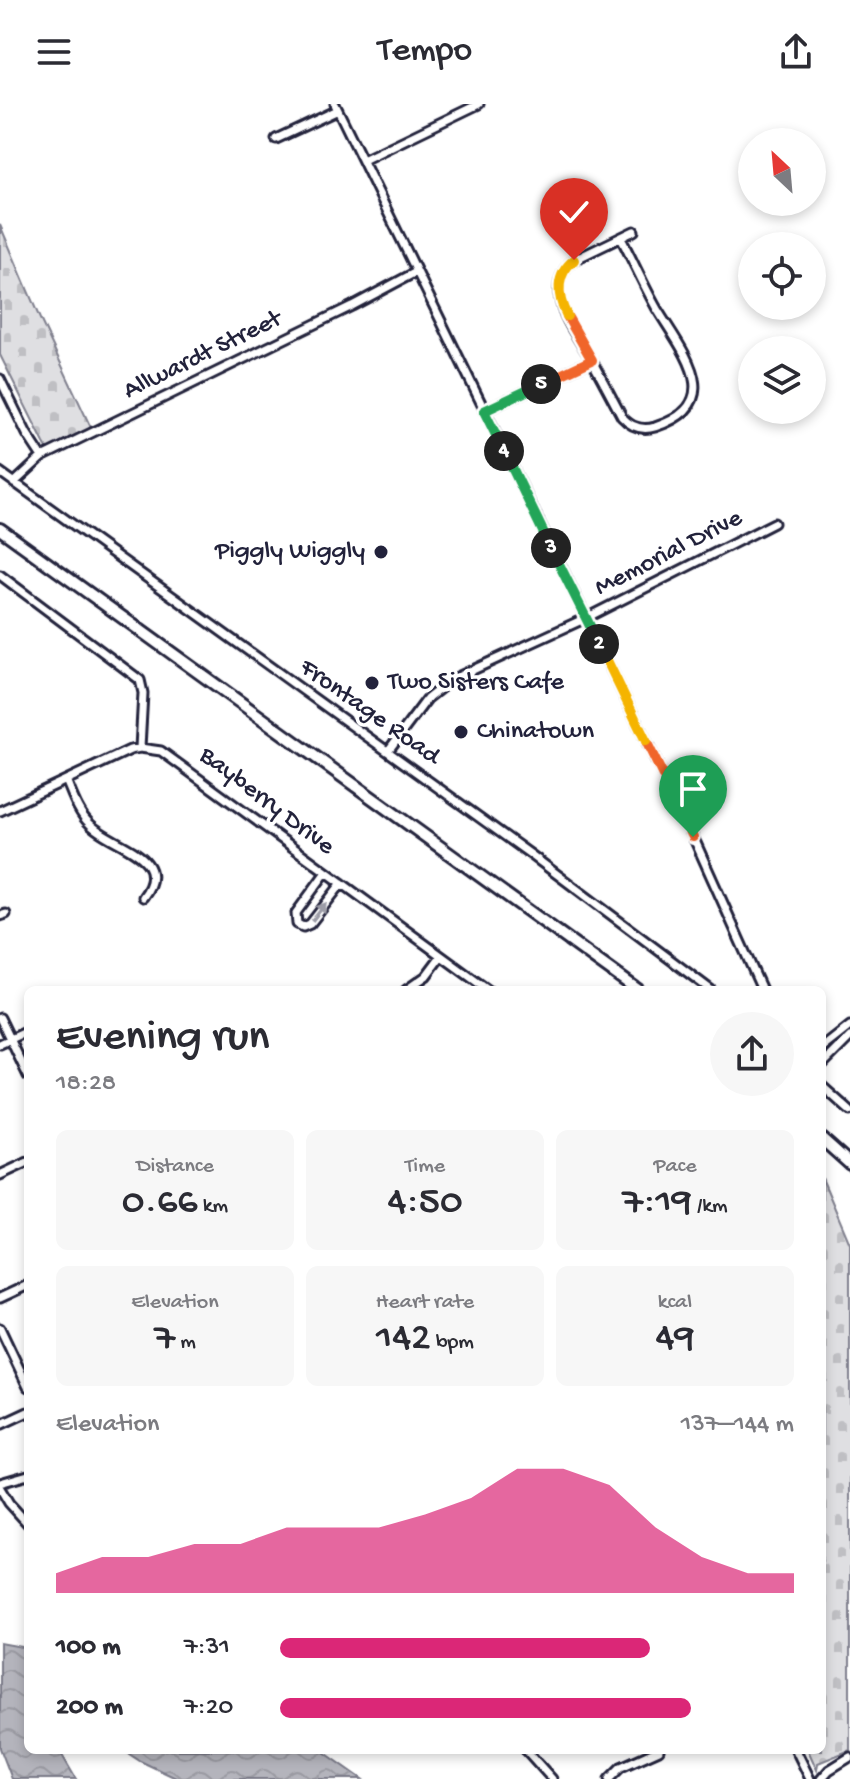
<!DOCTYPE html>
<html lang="en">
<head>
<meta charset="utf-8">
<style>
  body { margin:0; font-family:"Gochi Hand",sans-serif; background:#f7f7f7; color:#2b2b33; height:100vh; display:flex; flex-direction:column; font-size:30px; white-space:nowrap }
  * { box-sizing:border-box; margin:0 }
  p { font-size:26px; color:#7c7c81 }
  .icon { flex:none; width:44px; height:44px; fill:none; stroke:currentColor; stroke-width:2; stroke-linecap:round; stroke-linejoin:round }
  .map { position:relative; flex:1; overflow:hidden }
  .drawer { position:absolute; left:24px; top:882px; width:802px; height:768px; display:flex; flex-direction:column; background:#fff; border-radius:12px; box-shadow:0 4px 12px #0003 }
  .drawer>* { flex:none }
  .needle { width:52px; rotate:334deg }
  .controls { position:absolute; left:738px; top:24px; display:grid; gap:16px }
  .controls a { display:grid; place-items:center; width:88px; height:88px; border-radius:50%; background:#fff; box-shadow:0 4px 12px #0003; font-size:40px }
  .pin { position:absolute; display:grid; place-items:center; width:68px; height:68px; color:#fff; margin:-82px -34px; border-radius:50% 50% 50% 0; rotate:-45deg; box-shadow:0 0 8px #0007 }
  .pin .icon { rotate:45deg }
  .km { position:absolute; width:40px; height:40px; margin:-20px; border-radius:50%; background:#222; color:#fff; font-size:22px; line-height:40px; text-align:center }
  .round { display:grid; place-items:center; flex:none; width:84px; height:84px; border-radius:42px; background:#f7f7f7 }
  .headline { display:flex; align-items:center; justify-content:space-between; height:136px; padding:0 32px }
  h1 { font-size:44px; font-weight:600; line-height:60px }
  .figures { display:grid; grid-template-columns:repeat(3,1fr); gap:12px; height:136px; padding:8px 32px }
  .figures div { display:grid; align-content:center; border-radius:12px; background:#f7f7f7; text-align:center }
  .figures b { font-size:40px; font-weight:600 }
  .figures small { font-size:22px; font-weight:400 }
  .figures p { font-size:22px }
  .chart { height:224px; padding:16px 32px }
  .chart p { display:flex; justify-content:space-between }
  .chart svg { width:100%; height:144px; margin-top:8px; fill:#db2777; opacity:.7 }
  ul { padding:0 32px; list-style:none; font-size:26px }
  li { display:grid; grid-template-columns:128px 96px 1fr; align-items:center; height:60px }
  li i { height:20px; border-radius:10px; background:#db2777 }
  header { display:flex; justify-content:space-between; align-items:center; height:104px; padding:0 32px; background:#fff; font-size:36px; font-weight:600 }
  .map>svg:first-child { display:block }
</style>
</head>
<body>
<header><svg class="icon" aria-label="menu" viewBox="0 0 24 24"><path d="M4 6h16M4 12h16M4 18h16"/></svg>Tempo<svg class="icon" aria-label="share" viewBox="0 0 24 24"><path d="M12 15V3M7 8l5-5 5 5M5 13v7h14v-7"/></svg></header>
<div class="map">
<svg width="850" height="1675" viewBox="0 0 850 1675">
  <defs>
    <pattern id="cemetery-stones" width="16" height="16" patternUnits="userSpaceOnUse" patternTransform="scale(2)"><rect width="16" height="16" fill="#dfdfe2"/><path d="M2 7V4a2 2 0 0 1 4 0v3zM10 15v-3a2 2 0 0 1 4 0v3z" fill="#bfbfc3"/></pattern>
    <pattern id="water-waves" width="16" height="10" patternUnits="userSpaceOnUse" patternTransform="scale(2)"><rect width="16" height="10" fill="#b4b4bc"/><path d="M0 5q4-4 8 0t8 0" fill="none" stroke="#9a9aa2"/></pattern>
  </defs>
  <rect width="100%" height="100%" fill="#fff"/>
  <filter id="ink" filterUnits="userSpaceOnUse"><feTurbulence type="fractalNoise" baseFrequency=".0125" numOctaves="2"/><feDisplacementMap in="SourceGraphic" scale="16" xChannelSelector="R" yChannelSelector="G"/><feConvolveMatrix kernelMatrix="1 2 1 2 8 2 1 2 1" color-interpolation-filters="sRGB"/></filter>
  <g filter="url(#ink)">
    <path fill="url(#cemetery-stones)" stroke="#80808e" stroke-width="2" d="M0,121L40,215L93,328L54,346L47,344L44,339L0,251Z
      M822,1074L850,1140V1646L818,1659L817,1666L808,1646H822Z"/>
    <path fill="url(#water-waves)" stroke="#7a7a88" stroke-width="2" d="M0,1539L28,1544V1646H65L62,1651L76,1675H12L0,1644Z
      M123,1646H321L362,1675H178L140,1657Z"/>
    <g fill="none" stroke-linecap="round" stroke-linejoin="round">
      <defs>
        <path id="minor" d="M335,0L696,739L762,886
          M276,35L338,6
          M363,56L479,0
          M621,134C633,157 644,182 657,205C682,247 729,299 655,323C641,327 631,323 622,313C612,294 602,275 592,257C581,237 564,217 560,195C556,180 562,165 574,156L634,127
          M0,275L27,330L42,353
          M484,307L592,256
          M0,368L530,750L711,886
          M14,379L42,353L352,202L416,168
          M0,471L140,576L143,589L140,644
          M388,647L427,595L451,576L586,514L774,419
          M66,676C72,690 78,709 90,720C111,742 175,752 143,793
          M0,707L130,646L140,644L161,647L488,886
          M326,768L296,809L297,820L303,823L310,820L342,779
          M0,812L6,810
          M406,886L426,872L441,852
          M0,914L28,972
          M0,940L28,927
          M822,944L850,922
          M822,961L850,933
          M822,982L850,1007
          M0,1071L28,1058
          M0,1194L28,1181
          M0,1224L28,1283
          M0,1321L28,1308
          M0,1379L28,1371
          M0,1384L9,1399L28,1420
          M526,1646L552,1675
          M796,1646L810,1675
          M609,1675L621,1663L659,1646
          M821,1675L829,1666L850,1653"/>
        <path id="highway" d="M0,425L638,886
          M822,1035L850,1060"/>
      </defs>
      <use href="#minor" stroke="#22223b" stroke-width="13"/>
      <use href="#highway" stroke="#22223b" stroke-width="16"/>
      <use href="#minor" stroke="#fff" stroke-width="7"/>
      <use href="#highway" stroke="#fff" stroke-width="10"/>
    </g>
    <defs><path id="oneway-solid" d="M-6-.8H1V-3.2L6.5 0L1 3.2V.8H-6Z" transform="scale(2)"/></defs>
    <use fill="#9c9ca7" href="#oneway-solid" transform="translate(319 808) rotate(-52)"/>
  </g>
  <g fill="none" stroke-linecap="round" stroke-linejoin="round" filter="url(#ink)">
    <defs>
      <path id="split-1" d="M646,637L693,733"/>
      <path id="split-2" d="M599,540L646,637"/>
      <path id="split-3" d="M551,444L599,540"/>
      <path id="split-4" d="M504,347L551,444"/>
      <path id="split-5" d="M504,347L484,307L541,280"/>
      <path id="split-6" d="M541,280L592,256L567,212"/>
      <path id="split-7" d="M567,212C557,192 555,171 574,156"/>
    </defs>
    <use href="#split-1" stroke="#fff" stroke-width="16"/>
    <use href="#split-2" stroke="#fff" stroke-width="16"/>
    <use href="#split-3" stroke="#fff" stroke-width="16"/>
    <use href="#split-4" stroke="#fff" stroke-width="16"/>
    <use href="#split-5" stroke="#fff" stroke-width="16"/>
    <use href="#split-6" stroke="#fff" stroke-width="16"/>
    <use href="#split-7" stroke="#fff" stroke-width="16"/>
    <use href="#split-1" stroke="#f0652b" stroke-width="10"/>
    <use href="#split-2" stroke="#f5b400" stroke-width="10"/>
    <use href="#split-3" stroke="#22a559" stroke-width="10"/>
    <use href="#split-4" stroke="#22a559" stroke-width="10"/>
    <use href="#split-5" stroke="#22a559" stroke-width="10"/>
    <use href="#split-6" stroke="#f0652b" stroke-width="10"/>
    <use href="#split-7" stroke="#f5b400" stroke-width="10"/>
  </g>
  <g fill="#22223b" stroke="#fff" stroke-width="3">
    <circle cx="381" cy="448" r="8"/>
    <circle cx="372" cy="579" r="8"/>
    <circle cx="461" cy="628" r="8"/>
  </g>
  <g text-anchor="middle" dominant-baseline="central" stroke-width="7" stroke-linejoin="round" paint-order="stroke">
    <g font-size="26" fill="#22223b" stroke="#fff">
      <text transform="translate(203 252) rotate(-26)">Allwardt Street</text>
      <text transform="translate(669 450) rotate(-27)">Memorial Drive</text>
      <text transform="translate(369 609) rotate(35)">Frontage Road</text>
      <text transform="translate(266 698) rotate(37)">Bayberry Drive</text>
    </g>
    <g font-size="26" fill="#22223b" stroke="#fff" text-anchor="start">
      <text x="365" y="448" text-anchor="end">Piggly Wiggly</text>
      <text x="388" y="579">Two Sisters Cafe</text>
      <text x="477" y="628">Chinatown</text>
    </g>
  </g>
</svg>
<div class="controls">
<a><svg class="needle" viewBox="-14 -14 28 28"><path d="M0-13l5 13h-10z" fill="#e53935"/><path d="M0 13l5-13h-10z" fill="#7c7c81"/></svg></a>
<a><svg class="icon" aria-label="locate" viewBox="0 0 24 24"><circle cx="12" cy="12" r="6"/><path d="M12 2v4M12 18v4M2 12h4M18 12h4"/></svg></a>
<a><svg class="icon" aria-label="layers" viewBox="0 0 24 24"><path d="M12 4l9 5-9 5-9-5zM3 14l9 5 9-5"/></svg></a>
</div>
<div class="pin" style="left:693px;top:733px;background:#1e9e55"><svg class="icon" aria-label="arrive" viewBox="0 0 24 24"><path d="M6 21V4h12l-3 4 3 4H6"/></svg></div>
<div class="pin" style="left:574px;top:156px;background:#d93025"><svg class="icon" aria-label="check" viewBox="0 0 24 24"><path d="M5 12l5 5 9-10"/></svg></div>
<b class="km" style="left:599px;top:540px">2</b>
<b class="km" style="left:551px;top:444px">3</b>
<b class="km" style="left:504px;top:347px">4</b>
<b class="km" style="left:541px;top:280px">5</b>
<section class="drawer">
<div class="headline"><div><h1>Evening run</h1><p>18:28</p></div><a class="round"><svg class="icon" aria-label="share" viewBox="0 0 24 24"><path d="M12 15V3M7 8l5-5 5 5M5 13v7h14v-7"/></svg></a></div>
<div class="figures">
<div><p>Distance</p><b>0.66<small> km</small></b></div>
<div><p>Time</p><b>4:50</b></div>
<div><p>Pace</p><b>7:19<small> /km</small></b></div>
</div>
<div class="figures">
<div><p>Elevation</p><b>7<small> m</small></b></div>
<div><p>Heart rate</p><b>142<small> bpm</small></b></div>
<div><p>kcal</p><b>49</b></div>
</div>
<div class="chart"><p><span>Elevation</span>137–144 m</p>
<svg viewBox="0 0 160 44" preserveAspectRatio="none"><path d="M0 44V38L10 33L20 33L30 29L40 29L50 24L60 24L70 24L80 20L90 15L100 6L110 6L120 11L130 24L140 33L150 38L160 38V44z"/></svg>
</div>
<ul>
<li><b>100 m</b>7:31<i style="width:72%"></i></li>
<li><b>200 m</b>7:20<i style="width:80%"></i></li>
</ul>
</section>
</div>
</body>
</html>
